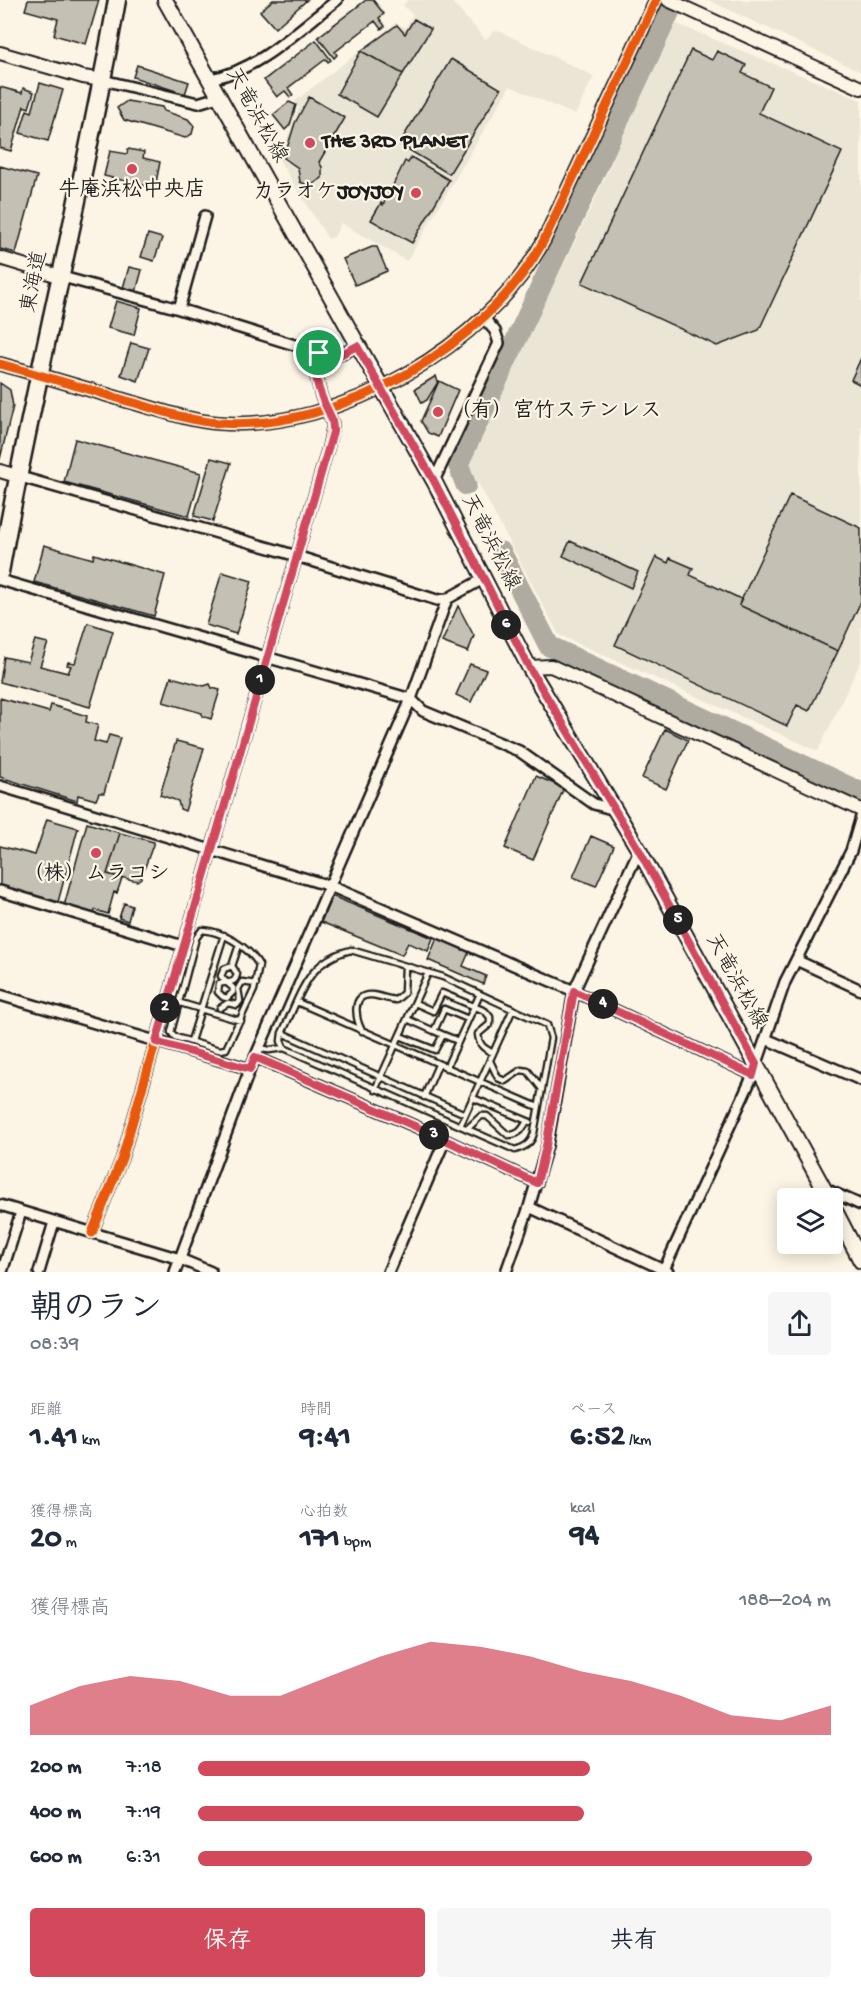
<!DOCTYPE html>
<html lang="ja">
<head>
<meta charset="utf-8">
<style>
  body { margin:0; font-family:"Gochi Hand","Klee One",sans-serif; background:#f6f6f7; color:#1f2937; height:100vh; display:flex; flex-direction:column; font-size:22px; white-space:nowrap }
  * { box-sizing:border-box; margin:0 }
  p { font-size:20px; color:#747a83 }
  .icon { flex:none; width:33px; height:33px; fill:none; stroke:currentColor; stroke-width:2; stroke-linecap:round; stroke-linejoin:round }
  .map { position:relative; height:1272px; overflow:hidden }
  .side { display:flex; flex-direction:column; background:#fff; flex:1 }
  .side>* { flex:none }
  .controls { position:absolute; left:777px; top:1188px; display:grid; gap:12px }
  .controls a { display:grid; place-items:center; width:66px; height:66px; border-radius:6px; background:#fff; box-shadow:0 3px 15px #0003; font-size:30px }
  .pin { position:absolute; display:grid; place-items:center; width:51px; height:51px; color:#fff; margin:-26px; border:3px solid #fff; border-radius:50%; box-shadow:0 2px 6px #0007 }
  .km { position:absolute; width:30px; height:30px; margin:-15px; border-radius:50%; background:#222; color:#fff; font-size:16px; line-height:30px; text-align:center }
  .round { display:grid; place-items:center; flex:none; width:63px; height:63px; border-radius:6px; background:#f6f6f7 }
  .overview { display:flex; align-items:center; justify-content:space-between; height:102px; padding:0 30px }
  h1 { font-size:33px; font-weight:700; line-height:45px }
  .stats { display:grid; grid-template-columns:repeat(3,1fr); gap:9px; height:102px; padding:6px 30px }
  .stats div { display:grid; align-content:center }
  .stats b { font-size:30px; font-weight:700 }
  .stats small { font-size:16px; font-weight:400 }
  .stats p { font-size:16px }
  .chart { height:168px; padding:12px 30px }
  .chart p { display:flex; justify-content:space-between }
  .chart svg { width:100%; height:108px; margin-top:6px; fill:#d1495b; opacity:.7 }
  .action { display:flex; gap:12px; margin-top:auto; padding:12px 30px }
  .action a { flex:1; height:69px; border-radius:6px; background:#d1495b; color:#fff; font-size:24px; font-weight:700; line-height:69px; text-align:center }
  .action a+a { background:#f6f6f7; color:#1f2937 }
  ul { padding:0 30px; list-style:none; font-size:20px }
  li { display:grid; grid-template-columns:96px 72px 1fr; align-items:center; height:45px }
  li i { height:15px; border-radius:8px; background:#d1495b }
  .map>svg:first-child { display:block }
</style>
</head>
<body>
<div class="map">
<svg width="861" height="1272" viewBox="0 0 861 1272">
  <rect width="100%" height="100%" fill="#fcf5e5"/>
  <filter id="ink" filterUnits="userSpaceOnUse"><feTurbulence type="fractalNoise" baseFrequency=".0167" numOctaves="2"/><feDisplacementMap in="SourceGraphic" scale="12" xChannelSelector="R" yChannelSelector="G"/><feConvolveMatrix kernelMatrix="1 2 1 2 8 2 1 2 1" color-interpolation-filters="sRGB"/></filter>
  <g filter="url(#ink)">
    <path fill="#ebe5d6" d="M408,0H450L485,39L495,31L501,32L594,76L575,115L510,86L407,261L341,223L334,237L328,239L279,160L299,107L295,101L396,23L405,28L413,15L403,5Z
      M708,0H861V72Z
      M675,23L861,100V661L818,751L559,635L467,462L591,208Z"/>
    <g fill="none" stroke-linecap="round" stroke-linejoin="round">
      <path stroke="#b0aba1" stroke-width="21" d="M466,485L458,464L675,0
        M501,552L549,646L860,792"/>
    </g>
    <path fill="#c4c0b3" stroke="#1c1c1c" stroke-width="1.5" d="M28,0H99L86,44L54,35L58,19L25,10Z
      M273,0H307L275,28L260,11Z
      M366,0H373L384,14L379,18L385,26L381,29L375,21L335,52L337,55L334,58L318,37Z
      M414,19L431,29L403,74L361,51L397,25L405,34Z
      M316,40L331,60L328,62L326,59L288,88L293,95L290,97L285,91L277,97L264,80Z
      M691,50L712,60L717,51L746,65L742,73L771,87L759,113L842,152L759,330L717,346L582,283Z
      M361,51L403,74L377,117L337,94Z
      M451,59L501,89L449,174L399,144Z
      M137,65L189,82L185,94L133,77Z
      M40,83L63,90L48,141L20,133L27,110L32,112Z
      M0,87L22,93L23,88L34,92L29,108L24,106L11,151L0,148Z
      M309,97L345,118L319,162L322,167V178L310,186L300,182L298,168L284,158L295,123Z
      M127,101L162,107L164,111L188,119L194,126L192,134L185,138L124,120L117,108Z
      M289,102L296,105L290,125L285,130L273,115Z
      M128,149L144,152L143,158L160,162L155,188L104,176L110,151L127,154Z
      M411,157L449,180L412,243L371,220L381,203L383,205L405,161L408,163Z
      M0,166L37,176L16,253L0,249Z
      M148,234L162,238L154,261L141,257Z
      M372,247H377L387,271L355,285L343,259Z
      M129,267L142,270L136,292L123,288Z
      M116,301L141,308L134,335L108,328Z
      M131,343L149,348L138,381L121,375Z
      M861,358V385L851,380Z
      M436,376L438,382L427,400L422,403L415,389Z
      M439,381L458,390L438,437L428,433L421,421Z
      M0,383L10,390L13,406L0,459Z
      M75,439L201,473L189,516L64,482Z
      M211,458L231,463L213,521L194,516Z
      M790,495L861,528V601L838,651L739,605Z
      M570,541L638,572L631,588L563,556Z
      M44,545L93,559L94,554L165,575L154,616L34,582Z
      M656,557L668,563L670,558L693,568L690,575L741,599L739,605L838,651L809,711L797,705L787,726L615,645Z
      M222,572L252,581L236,634L206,625Z
      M458,606L474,636L468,652L442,642Z
      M88,623L113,631L90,707L0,682L4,657L28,662L35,640L48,643L40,666L68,673L71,666L67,665L68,662L75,663Z
      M470,664L486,670L471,702L456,695Z
      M171,677L204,686L210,684L212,688L220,690L211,719L202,716V713L163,702Z
      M0,698L49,712L51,705L87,716L86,722L98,725L94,741L106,744L109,735L120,738L104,793H99L96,800L78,795L77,801L0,777Z
      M665,729L688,740L666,789L642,778Z
      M176,741L204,748L185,811L180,809L178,801L160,795Z
      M536,776L564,788L533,860L505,848Z
      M47,819L78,828L58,902L0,885V846L35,855Z
      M87,823L120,833L107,874L122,878L117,893L114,892L108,914L95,910L94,914L64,906Z
      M120,833L154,842L141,878L137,881L107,874Z
      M591,836L614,846L596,886L573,877Z
      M332,896L433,938L428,951L408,943L402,955L321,922Z
      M124,903L132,906L128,921L119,918Z
      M437,938L469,952L463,966L486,976L483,984L428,960Z"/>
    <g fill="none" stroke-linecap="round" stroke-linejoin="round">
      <defs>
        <path id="lane" d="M202,930C222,931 249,947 259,965L254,990L226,1049L219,1050L175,1037L171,1032L196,938Z
          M351,950L443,977L547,1025L551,1038L534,1133C531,1144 525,1147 515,1150L284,1048L281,1041L282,1033C301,995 306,961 351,950Z
          M232,966L224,969L221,976C224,981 229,984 233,988V992L227,998L223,997L218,992L219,984C228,981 235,985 237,974L232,966L239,945
          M177,1002L241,1021
          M297,1002L538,1107
          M415,1003L433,1011L442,993L485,1011L490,1017V1024L478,1034C479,1045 483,1048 493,1053
          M220,1008L228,1003L237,1005L240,1001L238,989L242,982L256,984
          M407,1019L434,1031L444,1009L468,1019
          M362,1031C356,1020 350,993 372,995C380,996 387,999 396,1000L404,993L405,966
          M434,1031L458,1041
          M282,1033L465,1114
          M400,1036L435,1050L443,1035
          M191,1041L224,935
          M259,1048L269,1050L284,1048
          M490,1061L498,1078L505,1081L521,1070L528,1071L542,1089
          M446,1068L480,994
          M375,1090L428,973
          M424,1097L438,1065
          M473,1098L530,1122
          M460,1126L513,1009
          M467,1129L481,1116H487L508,1135C519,1135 522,1130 527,1121"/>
        <path id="street" d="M210,79C258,71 299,29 337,0
          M103,80L198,103L221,96
          M59,276L179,309L330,356L342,354L357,346
          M179,309L205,216
          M17,476L277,550L437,600L447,599
          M434,481L499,343L495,331L483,317
          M0,580L411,699L423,711L519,751L594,804L615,810
          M0,786L330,886L574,991L753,1075
          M0,891L183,946
          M796,960L861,990
          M0,995L250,1069
          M766,1039L861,1080
          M255,1057L426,1131L537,1183
          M823,1188L861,1205
          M0,1205L180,1259L211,1272
          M529,1207L668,1272
          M92,1233L122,1158L328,448L333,424L321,396L315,371L319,353
          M2,1272L21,1212
          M39,1272L54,1222
          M175,1272L250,1069L411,699L447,599L483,579
          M388,1272L445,1140
          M506,1272L529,1207L547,1146L574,991L639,850
          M663,1272L753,1075L785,982L851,851L861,817"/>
        <path id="secondary" d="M668,0L861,88
          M0,53L83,77L103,80
          M0,258L59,276
          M0,364C44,376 87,389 131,402C160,410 189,421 219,423C339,432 488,346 544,240L656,0
          M0,471L17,476
          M529,667L551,666L861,810"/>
        <path id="primary" d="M165,0L434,481L529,667L639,850L829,1198
          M832,1205L861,1261"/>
        <path id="highway" d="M0,572C34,381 83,192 117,0"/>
      </defs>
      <use href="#lane" stroke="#1c1c1c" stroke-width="9"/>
      <use href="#street" stroke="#1c1c1c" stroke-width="14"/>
      <use href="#secondary" stroke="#1c1c1c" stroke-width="16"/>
      <use href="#primary" stroke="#1c1c1c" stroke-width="18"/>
      <use href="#highway" stroke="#1c1c1c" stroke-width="21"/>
      <use href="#lane" stroke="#fcf5e5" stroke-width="4.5"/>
      <use href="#street" stroke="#fcf5e5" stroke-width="9"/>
      <use href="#secondary" stroke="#fcf5e5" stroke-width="12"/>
      <use href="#primary" stroke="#fcf5e5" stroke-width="14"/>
      <use href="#highway" stroke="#fcf5e5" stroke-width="16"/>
      <defs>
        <path id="cycleway" d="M0,364C44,376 87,389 131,402C160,410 189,421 219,423C339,432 488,346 544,240L656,0
          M92,1233L122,1158L328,448L333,424L321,396L315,371L319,353"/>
      </defs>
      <use href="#cycleway" stroke="#fcf5e5" stroke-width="13"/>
      <use href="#cycleway" stroke="#e8590c" stroke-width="9"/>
    </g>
  </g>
  <g fill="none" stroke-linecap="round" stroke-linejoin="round" filter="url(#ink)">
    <defs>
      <path id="route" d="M357,346L434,481L529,667L639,850L756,1064L753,1075L574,991L546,1146L537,1183L426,1131L255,1057L250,1069L156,1042L333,432C334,417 326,409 321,395C315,380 315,368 319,353L340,355Z"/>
    </defs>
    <use href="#route" stroke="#fff" stroke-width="12"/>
    <use href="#route" stroke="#d1495b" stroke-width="8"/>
  </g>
  <g fill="#d1495b" stroke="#fcf5e5" stroke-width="2">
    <circle cx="310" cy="143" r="6"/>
    <circle cx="132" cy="169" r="6"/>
    <circle cx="416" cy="193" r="6"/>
    <circle cx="438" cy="412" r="6"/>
    <circle cx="96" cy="853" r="6"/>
  </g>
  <g text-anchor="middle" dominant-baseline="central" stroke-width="4.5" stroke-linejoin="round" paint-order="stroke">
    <g font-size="21" fill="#1c1c1c" stroke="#fcf5e5">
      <text transform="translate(255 116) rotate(61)">天竜浜松線</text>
      <text transform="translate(36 282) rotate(-79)">東海道</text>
      <text transform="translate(489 543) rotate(63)">天竜浜松線</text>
      <text transform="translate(735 982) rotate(61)">天竜浜松線</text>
    </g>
    <g font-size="21" font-weight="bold" fill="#1c1c1c" stroke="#fcf5e5" text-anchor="start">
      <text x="322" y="143">THE 3RD PLANET</text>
      <text x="132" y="191" text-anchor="middle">牛庵浜松中央店</text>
      <text x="404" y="193" text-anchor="end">カラオケJOYJOY</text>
      <text x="450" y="412">（有）宮竹ステンレス</text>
      <text x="96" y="875" text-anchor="middle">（株）ムラコシ</text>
    </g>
  </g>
</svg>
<div class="controls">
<a><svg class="icon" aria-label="layers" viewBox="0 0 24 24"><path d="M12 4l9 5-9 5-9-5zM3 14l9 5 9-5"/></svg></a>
</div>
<div class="pin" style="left:319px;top:353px;background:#1e9e55"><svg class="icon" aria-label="arrive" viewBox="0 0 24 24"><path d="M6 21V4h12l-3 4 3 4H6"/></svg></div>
<b class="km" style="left:260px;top:680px">1</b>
<b class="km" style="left:165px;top:1008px">2</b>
<b class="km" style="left:434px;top:1135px">3</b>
<b class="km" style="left:603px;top:1004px">4</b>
<b class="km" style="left:678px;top:920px">5</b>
<b class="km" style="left:506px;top:625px">6</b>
</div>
<section class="side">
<div class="overview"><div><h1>朝のラン</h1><p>08:39</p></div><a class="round"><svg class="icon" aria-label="share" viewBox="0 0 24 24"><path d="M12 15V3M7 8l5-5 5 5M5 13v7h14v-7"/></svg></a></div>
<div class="stats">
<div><p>距離</p><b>1.41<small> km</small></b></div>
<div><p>時間</p><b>9:41</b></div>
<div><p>ペース</p><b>6:52<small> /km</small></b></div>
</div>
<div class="stats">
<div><p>獲得標高</p><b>20<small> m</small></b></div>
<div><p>心拍数</p><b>171<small> bpm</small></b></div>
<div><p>kcal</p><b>94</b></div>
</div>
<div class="chart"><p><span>獲得標高</span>188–204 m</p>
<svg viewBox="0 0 160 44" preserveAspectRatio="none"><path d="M0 44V32L10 24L20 20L30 22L40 28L50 28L60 20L70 12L80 6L90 8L100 12L110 18L120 22L130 28L140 36L150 38L160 32V44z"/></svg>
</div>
<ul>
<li><b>200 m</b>7:18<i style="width:62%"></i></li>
<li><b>400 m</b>7:19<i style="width:61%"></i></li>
<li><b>600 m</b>6:31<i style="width:97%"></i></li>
</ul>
<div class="action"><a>保存</a><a>共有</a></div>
</section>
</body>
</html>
